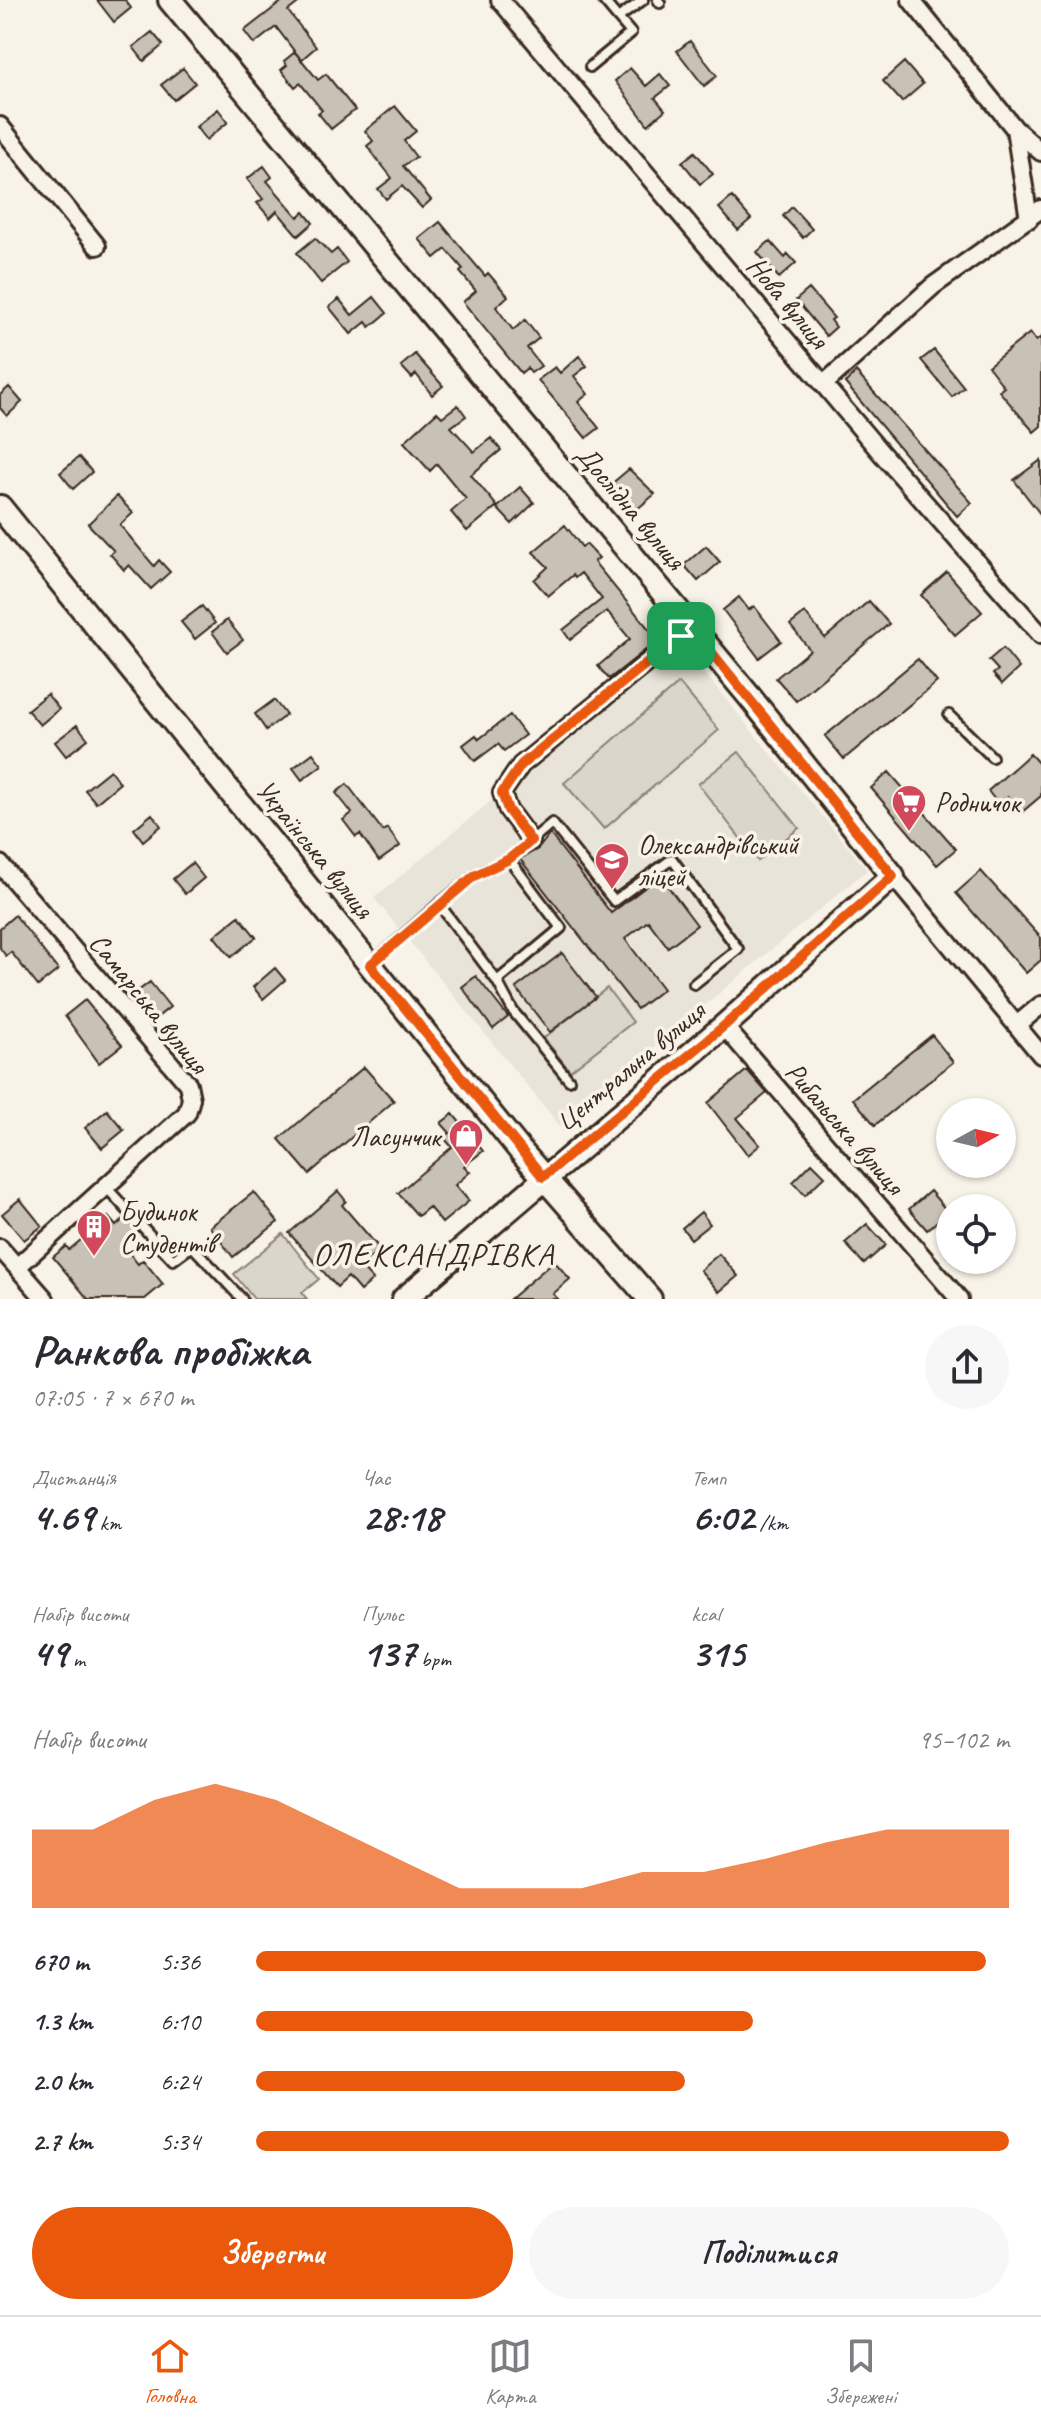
<!DOCTYPE html>
<html lang="uk">
<head>
<meta charset="utf-8">
<style>
  body { margin:0; font-family:Caveat,sans-serif; background:#f7f7f7; color:#2b2b33; height:100vh; display:flex; flex-direction:column; font-size:30px; white-space:nowrap }
  * { box-sizing:border-box; margin:0 }
  p { font-size:26px; color:#7c7c81 }
  .icon { flex:none; width:44px; height:44px; fill:none; stroke:currentColor; stroke-width:2; stroke-linecap:round; stroke-linejoin:round }
  .map { position:relative; height:1299px; overflow:hidden }
  .drawer { display:flex; flex-direction:column; background:#fff; flex:1 }
  .drawer>* { flex:none }
  .needle { width:52px; rotate:82deg }
  .tools { position:absolute; left:936px; top:1098px; display:grid; gap:16px }
  .tools a { display:grid; place-items:center; width:80px; height:80px; border-radius:50%; background:#fff; box-shadow:0 2px 6px #0004; font-size:40px }
  .pin { position:absolute; display:grid; place-items:center; width:68px; height:68px; color:#fff; margin:-34px; border-radius:16px; box-shadow:0 4px 12px #0006 }
  .round { display:grid; place-items:center; flex:none; width:84px; height:84px; border-radius:42px; background:#f7f7f7 }
  .summary { display:flex; align-items:center; justify-content:space-between; height:136px; padding:0 32px }
  h1 { font-size:44px; font-weight:700; line-height:60px }
  .stats { display:grid; grid-template-columns:repeat(3,1fr); gap:12px; height:136px; padding:8px 32px }
  .stats div { display:grid; align-content:center }
  .stats b { font-size:40px; font-weight:700 }
  .stats small { font-size:22px; font-weight:400 }
  .stats p { font-size:22px }
  .chart { height:224px; padding:16px 32px }
  .chart p { display:flex; justify-content:space-between }
  .chart svg { width:100%; height:144px; margin-top:8px; fill:#ea580c; opacity:.7 }
  .primary-button { display:flex; gap:16px; margin-top:auto; padding:16px 32px }
  .primary-button a { flex:1; height:92px; border-radius:48px; background:#ea580c; color:#fff; font-size:32px; font-weight:700; line-height:92px; text-align:center }
  .primary-button a+a { background:#f7f7f7; color:#2b2b33 }
  ul { padding:0 32px; list-style:none; font-size:26px }
  li { display:grid; grid-template-columns:128px 96px 1fr; align-items:center; height:60px }
  li i { height:20px; border-radius:10px; background:#ea580c }
  .tab-bar { display:flex; justify-content:space-around; align-items:center; height:112px; border-top:2px solid #e1e1e2; background:#fff; font-size:22px; color:#7c7c81 }
  .tab-bar a { display:grid; justify-items:center; gap:4px }
  .tab-bar .on { color:#ea580c }
  .map>svg:first-child { display:block }
</style>
</head>
<body>
<div class="map">
<svg width="1041" height="1299" viewBox="0 0 1041 1299">
  <rect width="100%" height="100%" fill="#f7f3e8"/>
  <filter id="ink" filterUnits="userSpaceOnUse"><feTurbulence type="fractalNoise" baseFrequency=".0125" numOctaves="2"/><feDisplacementMap in="SourceGraphic" scale="16" xChannelSelector="R" yChannelSelector="G"/><feConvolveMatrix kernelMatrix="1 2 1 2 8 2 1 2 1" color-interpolation-filters="sRGB"/></filter>
  <g filter="url(#ink)">
    <path fill="#e9e4d9" d="M680,644L867,870L560,1126L374,898Z"/>
    <path fill="#dbd6cb" stroke="#8b8074" stroke-width="2" d="M679,683L719,730L604,829L564,783Z
      M739,752L799,828L758,861L698,784Z
      M607,988L633,1022L570,1071L544,1038Z
      M283,1234L319,1279L302,1293L307,1299H254L234,1274Z"/>
    <path fill="#c8c1b6" stroke="#3b2a1e" stroke-width="2" d="M97,0H125L131,8L114,22Z
      M284,0H302L288,11L316,47L301,60L276,27L254,44L244,31Z
      M152,32L163,45L144,61L133,47Z
      M690,41L717,76L704,86L677,51Z
      M295,52L318,80L326,74L355,110L331,129L318,113L322,110L300,83L295,87L281,70L287,65L284,61Z
      M904,62L923,84L902,102L883,81Z
      M183,68L195,83L174,100L161,85Z
      M630,68L646,86L660,74L670,86L655,98L665,110L648,125L615,81Z
      M395,106L416,131L404,141L416,157L403,166L431,200L422,208L402,186L386,199L378,189L392,178L367,146L373,141L365,131Z
      M218,109L228,122L206,140L196,127Z
      M695,152L713,174L700,184L682,162Z
      M264,166L272,177L267,181L298,217L304,212L313,223L298,236L277,211L270,218L257,203L263,199L247,179Z
      M732,197L751,219L738,230L719,208Z
      M792,207L812,229L803,238L783,216Z
      M440,222L485,276L488,273L508,296L496,307L513,330L525,320L539,338L527,348L541,366L531,373L527,368L521,373L463,302L476,291L460,272L463,269L446,249L435,258L419,239Z
      M315,238L331,254L337,249L347,262L321,283L297,253Z
      M770,241L785,258L788,254L796,263L779,278L757,252Z
      M809,289L834,318L831,320L836,327L826,336L796,300Z
      M374,297L387,313L370,327L366,322L351,334L329,307L339,299L352,315Z
      M1030,333L1036,341L1041,337V426L1034,432L999,391L1004,387L988,366Z
      M934,350L964,387L952,397L921,360Z
      M415,354L443,386L432,395L416,374L412,378L401,366Z
      M579,356L587,366L574,376L588,394L578,402L599,428L586,438L538,380L555,367L560,373Z
      M856,372L972,503L957,516L845,383Z
      M9,387L22,402L7,416L0,408V395Z
      M458,405L466,416L451,427L474,452L491,438L501,450L471,475L497,506L467,531L451,512L466,499L437,464L430,471L404,442L437,412L442,417Z
      M79,457L92,472L73,489L60,473Z
      M1041,460V515L1014,480Z
      M629,469L655,494L629,516L609,486Z
      M520,487L534,503L512,524L497,508Z
      M117,496L133,513L120,525L154,566L159,560L170,572L151,589L129,565L124,570L110,554L114,551L88,524Z
      M565,525L582,547L586,544L599,558L594,562L658,640L609,679L598,666L630,639L607,611L570,640L563,630L602,599L581,573L575,578L573,575L548,596L534,580L548,567L533,552Z
      M706,546L720,562L698,581L684,565Z
      M947,572L982,612L955,635L921,595Z
      M739,597L749,610L754,606L781,641L759,658L723,610Z
      M869,601L889,624L796,701L776,678L810,650L790,625L805,613L825,638Z
      M202,606L215,623L195,639L181,622Z
      M227,620L243,640L227,652L212,632Z
      M1003,648L1019,668L1002,684L993,674L998,670L989,660Z
      M918,659L937,682L844,759L825,736Z
      M47,694L59,709L40,725L27,710Z
      M274,700L286,715L266,730L255,714Z
      M510,715L525,735L504,751L498,744L475,761L463,745L476,735L479,739Z
      M77,725L88,739L66,756L55,742Z
      M313,753L322,765L302,780L293,768Z
      M1030,754L1041,766V796L1022,812L1008,797L999,805L988,791Z
      M110,770L120,783L96,803L85,790Z
      M889,772L956,849L937,865L871,788Z
      M347,784L383,831L387,828L400,846L379,861L360,834L356,837L343,820L352,813L336,793Z
      M152,814L161,826L143,841L134,829Z
      M550,834L611,913L660,876L697,925L668,947L648,921L625,939L663,989L637,1009L520,859L538,849Z
      M192,863L204,878L185,894L173,879Z
      M981,871L1041,938V960L1026,973L956,893Z
      M15,915L58,970L38,986L11,952L6,956L0,948V928Z
      M239,916L256,937L231,957L214,936Z
      M562,953L596,997L550,1032L516,988Z
      M275,968L285,980L263,999L253,987Z
      M476,976L508,1017L493,1029L462,987Z
      M150,982L170,1007L150,1023L129,998Z
      M85,1000L122,1045L99,1063L65,1016Z
      M932,1035L953,1062L875,1125L853,1099Z
      M364,1067L394,1101L309,1174L279,1139Z
      M747,1070L767,1093L737,1118L760,1145L748,1155L708,1103Z
      M107,1110L124,1130L102,1148L85,1128Z
      M453,1114L483,1151L464,1166L470,1172L455,1185L469,1201L442,1223L429,1207L418,1216L398,1193L452,1147L444,1138L450,1133L441,1123Z
      M812,1163L825,1176L805,1195L793,1182Z
      M338,1191L346,1201L342,1205L380,1249L360,1266L373,1280L360,1291L348,1277L337,1287L289,1233Z
      M930,1191L948,1212L927,1230L909,1209Z
      M254,1192L278,1222L233,1257L210,1227Z
      M20,1199L42,1226L24,1240L2,1214Z
      M701,1212L710,1224L691,1239L682,1228Z
      M108,1217L116,1226L125,1218L138,1232L122,1244L138,1264L143,1260L163,1284L145,1299H88L53,1257L66,1246L69,1250Z
      M867,1224L886,1245L864,1264L845,1243Z
      M719,1254L738,1276L719,1292L700,1270Z
      M554,1261L570,1279L553,1294L558,1299H510Z"/>
    <g fill="none" stroke-linecap="round" stroke-linejoin="round">
      <defs>
        <path id="lane" d="M603,0L618,18L643,0
          M658,0L660,3
          M590,67L631,33L618,18
          M949,715L992,757
          M371,964L439,904
          M497,981L439,904L474,876L509,859
          M569,1080L513,1011L497,981L561,928L509,859L552,823L614,901L672,859L738,949L694,984
          M106,1187L173,1260L192,1246L242,1299"/>
        <path id="street" d="M500,0L882,454L1041,635
          M911,0L1015,129L1029,219
          M0,126L97,246
          M1015,129L1041,152
          M824,384L933,286L1041,209
          M531,841L508,810L502,793L521,765L691,627
          M0,864L188,1084L191,1099L187,1113L17,1267
          M893,876L1041,1055
          M1017,1025L1041,1005
          M724,1026L959,1299
          M0,1248L45,1299"/>
        <path id="secondary" d="M170,0L749,696L893,876L724,1026L404,1299
          M0,507L519,1149L650,1299"/>
      </defs>
      <use href="#lane" stroke="#3b2a1e" stroke-width="14"/>
      <use href="#street" stroke="#3b2a1e" stroke-width="22"/>
      <use href="#secondary" stroke="#3b2a1e" stroke-width="28"/>
      <use href="#lane" stroke="#f7f3e8" stroke-width="8"/>
      <use href="#street" stroke="#f7f3e8" stroke-width="16"/>
      <use href="#secondary" stroke="#f7f3e8" stroke-width="22"/>
    </g>
  </g>
  <g fill="none" stroke-linecap="round" stroke-linejoin="round" filter="url(#ink)">
    <defs>
      <path id="route" d="M691,627L893,876L724,1026L543,1177L370,965L474,876L509,859L531,841L508,810L502,793L521,765Z"/>
    </defs>
    <use href="#route" stroke="#fff" stroke-width="16"/>
    <use href="#route" stroke="#ea580c" stroke-width="10"/>
  </g>
  <defs>
    <symbol id="supermarket-pin" viewBox="-11 -11 22 30"><path d="M0 17L-7.5 6A9.5 9.5 0 1 1 7.5 6Z" fill="#d1495b" stroke="#f7f3e8"/><path d="M-6-5.5h2.5l.6 2H6L4.5 2H-2.5L-4.4-4H-6ZM-1.5 3.2a1.3 1.3 0 1 0 .1 0ZM3 3.2a1.3 1.3 0 1 0 .1 0Z" fill="#fff"/></symbol>
    <symbol id="school-pin" viewBox="-11 -11 22 30"><path d="M0 17L-7.5 6A9.5 9.5 0 1 1 7.5 6Z" fill="#d1495b" stroke="#f7f3e8"/><path d="M0-5L7-2L0 1L-7-2ZM-4 1L0 2.5L4 1V4Q0 6-4 4Z" fill="#fff"/></symbol>
    <symbol id="shop-pin" viewBox="-11 -11 22 30"><path d="M0 17L-7.5 6A9.5 9.5 0 1 1 7.5 6Z" fill="#d1495b" stroke="#f7f3e8"/><path d="M-5-2.5h2.3a2.7 3.5 0 0 1 5.4 0H5L5.5 6h-11ZM-1.5-2.5h3a1.5 2.3 0 0 0-3 0Z" fill="#fff"/></symbol>
    <symbol id="building-pin" viewBox="-11 -11 22 30"><path d="M0 17L-7.5 6A9.5 9.5 0 1 1 7.5 6Z" fill="#d1495b" stroke="#f7f3e8"/><path d="M-4-6H4V6H1V3H-1V6H-4ZM-2.5-4.3h1.7v1.8h-1.7ZM.8-4.3h1.7v1.8H.8ZM-2.5-1h1.7V.8h-1.7ZM.8-1h1.7V.8H.8Z" fill="#fff"/></symbol>
  </defs>
  <g fill-rule="evenodd">
    <use href="#supermarket-pin" x="889" y="782" width="40" height="54"/>
    <use href="#school-pin" x="592" y="840" width="40" height="54"/>
    <use href="#shop-pin" x="446" y="1116" width="40" height="54"/>
    <use href="#building-pin" x="74" y="1207" width="40" height="54"/>
  </g>
  <g text-anchor="middle" dominant-baseline="central" stroke-width="7" stroke-linejoin="round" paint-order="stroke">
    <g font-size="28" fill="#3b2a1e" stroke="#f7f3e8">
      <text transform="translate(788 302) rotate(50)">Нова вулиця</text>
      <text transform="translate(631 507) rotate(50)">Дослідна вулиця</text>
      <text transform="translate(315 849) rotate(51)">Українська вулиця</text>
      <text transform="translate(149 1003) rotate(51)">Самарська вулиця</text>
      <text transform="translate(630 1066) rotate(-40)">Центральна вулиця</text>
      <text transform="translate(845 1128) rotate(49)">Рибальська вулиця</text>
    </g>
    <g font-size="28" fill="#3b2a1e" stroke="#f7f3e8" text-anchor="start">
      <text x="935" y="802">Родничок</text>
      <text x="638" y="844">Олександрівський<tspan x="638" dy="32">ліцей</tspan></text>
      <text x="440" y="1136" text-anchor="end">Ласунчик</text>
      <text x="120" y="1211">Будинок<tspan x="120" dy="32">Студентів</tspan></text>
    </g>
    <g font-size="32" letter-spacing="2" fill="#3b2a1e" stroke="#f7f3e8">
      <text x="434" y="1254">ОЛЕКСАНДРІВКА</text>
    </g>
  </g>
</svg>
<div class="tools">
<a><svg class="needle" viewBox="-14 -14 28 28"><path d="M0-13l5 13h-10z" fill="#e53935"/><path d="M0 13l5-13h-10z" fill="#7c7c81"/></svg></a>
<a><svg class="icon" aria-label="locate" viewBox="0 0 24 24"><circle cx="12" cy="12" r="6"/><path d="M12 2v4M12 18v4M2 12h4M18 12h4"/></svg></a>
</div>
<div class="pin" style="left:681px;top:636px;background:#1e9e55"><svg class="icon" aria-label="arrive" viewBox="0 0 24 24"><path d="M6 21V4h12l-3 4 3 4H6"/></svg></div>
</div>
<section class="drawer">
<div class="summary"><div><h1>Ранкова пробіжка</h1><p>07:05 · 7 × 670 m</p></div><a class="round"><svg class="icon" aria-label="share" viewBox="0 0 24 24"><path d="M12 15V3M7 8l5-5 5 5M5 13v7h14v-7"/></svg></a></div>
<div class="stats">
<div><p>Дистанція</p><b>4.69<small> km</small></b></div>
<div><p>Час</p><b>28:18</b></div>
<div><p>Темп</p><b>6:02<small> /km</small></b></div>
</div>
<div class="stats">
<div><p>Набір висоти</p><b>49<small> m</small></b></div>
<div><p>Пульс</p><b>137<small> bpm</small></b></div>
<div><p>kcal</p><b>315</b></div>
</div>
<div class="chart"><p><span>Набір висоти</span>95–102 m</p>
<svg viewBox="0 0 160 44" preserveAspectRatio="none"><path d="M0 44V20L10 20L20 11L30 6L40 11L50 20L60 29L70 38L80 38L90 38L100 33L110 33L120 29L130 24L140 20L150 20L160 20V44z"/></svg>
</div>
<ul>
<li><b>670 m</b>5:36<i style="width:97%"></i></li>
<li><b>1.3 km</b>6:10<i style="width:66%"></i></li>
<li><b>2.0 km</b>6:24<i style="width:57%"></i></li>
<li><b>2.7 km</b>5:34<i style="width:100%"></i></li>
</ul>
<div class="primary-button"><a>Зберегти</a><a>Поділитися</a></div>
</section>
<nav class="tab-bar">
<a class="on"><svg class="icon" aria-label="home" viewBox="0 0 24 24"><path d="M3 11l9-7 9 7M6 9v11h12V9"/></svg>Головна</a>
<a><svg class="icon" aria-label="map" viewBox="0 0 24 24"><path d="M3 6l6-2 6 2 6-2v14l-6 2-6-2-6 2zM9 4v14M15 6v14"/></svg>Карта</a>
<a><svg class="icon" aria-label="saved" viewBox="0 0 24 24"><path d="M7 4h10v16l-5-4-5 4z"/></svg>Збережені</a>
</nav>
</body>
</html>
